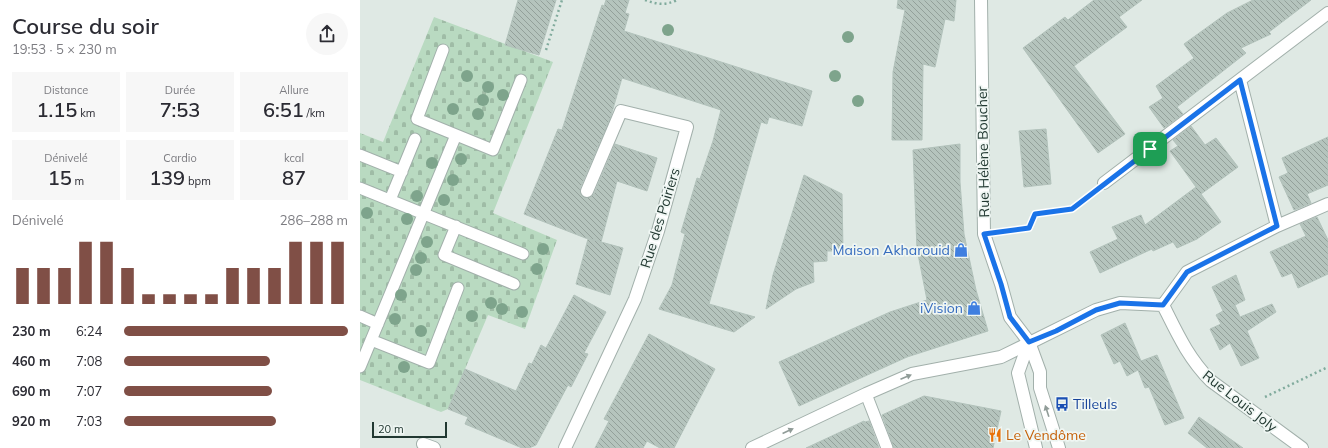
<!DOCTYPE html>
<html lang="fr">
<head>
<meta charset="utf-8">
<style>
  body { margin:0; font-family:Mulish,sans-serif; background:#f7f7f7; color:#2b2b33; height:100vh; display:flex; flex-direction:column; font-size:15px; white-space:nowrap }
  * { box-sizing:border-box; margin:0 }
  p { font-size:13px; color:#7c7c81 }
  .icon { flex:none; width:22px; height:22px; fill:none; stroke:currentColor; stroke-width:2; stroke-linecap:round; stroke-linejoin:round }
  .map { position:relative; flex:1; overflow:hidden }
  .side { display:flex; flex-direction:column; background:#fff; width:360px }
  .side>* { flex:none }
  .scale { position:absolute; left:12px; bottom:10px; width:75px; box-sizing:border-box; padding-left:4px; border:2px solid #213831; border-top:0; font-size:11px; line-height:14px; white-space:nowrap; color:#213831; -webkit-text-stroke:3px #eff6f3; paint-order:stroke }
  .pin { position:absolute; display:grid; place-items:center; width:34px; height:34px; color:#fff; margin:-17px; border-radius:8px; box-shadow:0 2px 6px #0006 }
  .round { display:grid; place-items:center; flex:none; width:42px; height:42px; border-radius:21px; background:#f7f7f7 }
  .summary { display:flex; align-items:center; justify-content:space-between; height:68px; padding:0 12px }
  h1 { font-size:22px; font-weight:600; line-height:30px }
  .metrics { display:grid; grid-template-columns:repeat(3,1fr); gap:6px; height:68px; padding:4px 12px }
  .metrics div { display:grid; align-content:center; border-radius:0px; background:#f7f7f7; text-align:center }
  .metrics b { font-size:20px; font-weight:600 }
  .metrics small { font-size:11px; font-weight:400 }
  .metrics p { font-size:11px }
  .chart { height:112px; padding:8px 12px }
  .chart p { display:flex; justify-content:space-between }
  .chart svg { width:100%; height:72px; margin-top:4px; stroke:#804f46; stroke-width:6 }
  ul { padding:0 12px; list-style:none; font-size:13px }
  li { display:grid; grid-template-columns:64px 48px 1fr; align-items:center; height:30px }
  li i { height:10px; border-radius:5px; background:#804f46 }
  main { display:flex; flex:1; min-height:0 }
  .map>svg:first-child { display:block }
</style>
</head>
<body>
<main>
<section class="side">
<div class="summary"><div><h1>Course du soir</h1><p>19:53 · 5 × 230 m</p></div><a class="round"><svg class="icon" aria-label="share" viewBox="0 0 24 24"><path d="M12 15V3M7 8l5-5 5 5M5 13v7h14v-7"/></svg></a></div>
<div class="metrics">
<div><p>Distance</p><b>1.15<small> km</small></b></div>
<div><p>Durée</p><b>7:53</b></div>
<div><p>Allure</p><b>6:51<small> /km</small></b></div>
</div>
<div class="metrics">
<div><p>Dénivelé</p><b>15<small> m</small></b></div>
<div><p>Cardio</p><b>139<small> bpm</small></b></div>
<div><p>kcal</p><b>87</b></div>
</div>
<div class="chart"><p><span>Dénivelé</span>286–288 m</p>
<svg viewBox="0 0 160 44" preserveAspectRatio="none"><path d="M5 44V22M15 44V22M25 44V22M35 44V6M45 44V6M55 44V22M65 44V38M75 44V38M85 44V38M95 44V38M105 44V22M115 44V22M125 44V22M135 44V6M145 44V6M155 44V6"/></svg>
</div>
<ul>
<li><b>230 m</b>6:24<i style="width:100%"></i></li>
<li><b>460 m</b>7:08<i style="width:65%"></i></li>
<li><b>690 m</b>7:07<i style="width:66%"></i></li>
<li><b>920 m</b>7:03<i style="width:68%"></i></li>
</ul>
</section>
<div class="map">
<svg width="968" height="448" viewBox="0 0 968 448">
  <defs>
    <pattern id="cemetery-stones" width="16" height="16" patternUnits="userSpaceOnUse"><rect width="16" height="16" fill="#b9dac1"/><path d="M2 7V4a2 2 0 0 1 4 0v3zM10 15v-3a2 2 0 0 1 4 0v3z" fill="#9fbca6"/></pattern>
    <pattern id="building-back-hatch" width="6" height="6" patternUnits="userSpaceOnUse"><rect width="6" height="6" fill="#b5c4bd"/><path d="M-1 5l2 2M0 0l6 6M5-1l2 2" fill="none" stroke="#93a09a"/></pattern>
  </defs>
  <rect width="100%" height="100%" fill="#dfe9e4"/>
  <path fill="url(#cemetery-stones)" d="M74,17L193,62L133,213L197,240L165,329L128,315L88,409L81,412L0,380V133L23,142Z"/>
  <path fill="url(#building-back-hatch)" stroke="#b2c2bb" d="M158,0H196L179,55L145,45Z
    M246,0H269L265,13L269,14L264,31L452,91L442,126L409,117L407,124L401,122L349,304L395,317L374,332L299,309L312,285L325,234L321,232L337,178L340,179L353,141L361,110L262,78L250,119L220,188L221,195L228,198L234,194L255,144L297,158L287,191L257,181L241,242L230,239L263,248L250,295L216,284L228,239L164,214L198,129L202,130L242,5L244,6Z
    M538,0H596L594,21L585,19L575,67L563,64L562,140H532L533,72L545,10L537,8Z
    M734,0H782L759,17L767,27L714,66L765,134L738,153L663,48L705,17L708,20Z
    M893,0H951L909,32L911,34L881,48L886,53L817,107L823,114L804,128L789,107L803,98L796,86L834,58L824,44L867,13Z
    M831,126L845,145L856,138L878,167L841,194L861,222L837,239L817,248L813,242L793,251L792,249L740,273L730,252L758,239L752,227L781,215L785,225L836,187L810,151L818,146L813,140Z
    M686,129L691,184L664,187L659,131Z
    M968,137V185L947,194L951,203L934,210L919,177L928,173L922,158Z
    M600,144V182L604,234L616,290L628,331L547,357L439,406L419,362L530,312L567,300L557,249L553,150Z
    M444,175L482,194L483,251H467V261L453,262L454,282L436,289L406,309L413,275Z
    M957,217L968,240V274L938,288L932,273L922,277L910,252L946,236L940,224Z
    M876,275L885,300L871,307L875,305L880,317L912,304L916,312L887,331L899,358L881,366L870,343L860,350L850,329L861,324L856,315L863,311L852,287Z
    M214,295L246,312L224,353L228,354L211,387L208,385L176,445L169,448H162L105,424L108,417L88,409L105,369L156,391L169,363L172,364L181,345L186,348Z
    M765,323L781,361L797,355L824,418L805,425L789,387L785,388L778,370L767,376L760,361L754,364L741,335Z
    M289,334L355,369L314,448H300L287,441L283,448H235L249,421L244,419Z
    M564,396L641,411L633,448H534L522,415Z
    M839,417L883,448H847L828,433Z
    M504,421L505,422L509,421L519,448H446Z"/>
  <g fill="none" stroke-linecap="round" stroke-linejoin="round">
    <defs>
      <path id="service" d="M83,50L57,119L133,150L161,80
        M0,155L42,172
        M0,188L163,254
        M30,200L55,139
        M96,226L84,255L154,284
        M0,316L18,324
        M11,340L69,363L98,288
        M0,367L96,135
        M506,394L527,448"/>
      <path id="minor" d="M880,80L917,226
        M744,183L968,13
        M803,305C817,333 828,358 851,381L942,448
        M63,444L74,448
        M205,448L275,299L298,231L327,127L261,111L227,191
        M392,448L506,394L552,374L641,357L736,310L760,303L803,305L827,272L917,226L968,204"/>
      <path id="tertiary" d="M621,0L624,234L641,284L650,317L669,342L680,372V388L699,448
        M669,342L658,373L676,448"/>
    </defs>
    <use href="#service" stroke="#a2b0ab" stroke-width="13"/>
    <use href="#minor" stroke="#a2b0ab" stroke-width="14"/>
    <use href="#tertiary" stroke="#a2b0ab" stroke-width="14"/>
    <path stroke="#81ab9d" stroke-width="2.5" stroke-dasharray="2 3" stroke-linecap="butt" d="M285,0C296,4 305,6 317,0
      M186,50L202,0
      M642,231L669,228L675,214L712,209L730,194
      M905,397L968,367"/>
    <use href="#service" stroke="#fff" stroke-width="11"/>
    <use href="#minor" stroke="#fff" stroke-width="12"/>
    <use href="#tertiary" stroke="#fff" stroke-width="12"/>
  </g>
  <g fill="#7ea48c">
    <circle cx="308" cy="30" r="6"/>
    <circle cx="488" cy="37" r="6"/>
    <circle cx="107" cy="76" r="6"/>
    <circle cx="475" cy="76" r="6"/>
    <circle cx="128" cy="87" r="6"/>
    <circle cx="143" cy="95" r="6"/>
    <circle cx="123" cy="100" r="6"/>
    <circle cx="498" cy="101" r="6"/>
    <circle cx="93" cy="109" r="6"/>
    <circle cx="118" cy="114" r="6"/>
    <circle cx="101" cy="159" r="6"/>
    <circle cx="72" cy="163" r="6"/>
    <circle cx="93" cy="180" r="6"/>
    <circle cx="57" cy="196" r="6"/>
    <circle cx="84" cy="200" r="6"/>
    <circle cx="7" cy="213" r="6"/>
    <circle cx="47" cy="219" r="6"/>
    <circle cx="67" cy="242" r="6"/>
    <circle cx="183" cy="249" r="6"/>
    <circle cx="61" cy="258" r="6"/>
    <circle cx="177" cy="269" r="6"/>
    <circle cx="56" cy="270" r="6"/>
    <circle cx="41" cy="295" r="6"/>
    <circle cx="131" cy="303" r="6"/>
    <circle cx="142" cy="309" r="6"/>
    <circle cx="162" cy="312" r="6"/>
    <circle cx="112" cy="316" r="6"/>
    <circle cx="35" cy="319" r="6"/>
    <circle cx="61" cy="331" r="6"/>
    <circle cx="44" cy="367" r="6"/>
  </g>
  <defs><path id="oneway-solid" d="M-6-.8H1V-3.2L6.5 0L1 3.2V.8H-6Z"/></defs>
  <g fill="#909c98">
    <use href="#oneway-solid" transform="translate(546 377) rotate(-23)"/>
    <use href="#oneway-solid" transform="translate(687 411) rotate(-108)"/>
    <use href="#oneway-solid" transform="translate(428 431) rotate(-25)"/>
  </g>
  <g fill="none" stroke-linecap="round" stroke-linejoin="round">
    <defs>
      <path id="route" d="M880,80L917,226L827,272L803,305L760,303L736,310L696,331L669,342L650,317L641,284L624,234L669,228L675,214L712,209Z"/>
    </defs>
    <use href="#route" stroke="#fff" stroke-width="8"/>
    <use href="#route" stroke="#1a73e8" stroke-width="5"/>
  </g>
  <defs>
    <symbol id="shop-bare" viewBox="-9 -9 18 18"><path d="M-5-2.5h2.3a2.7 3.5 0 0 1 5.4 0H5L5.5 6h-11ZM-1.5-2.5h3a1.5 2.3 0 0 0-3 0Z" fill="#3f7fe0" stroke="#eff6f3" stroke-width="2.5" paint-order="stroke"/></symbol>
    <symbol id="bus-bare" viewBox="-9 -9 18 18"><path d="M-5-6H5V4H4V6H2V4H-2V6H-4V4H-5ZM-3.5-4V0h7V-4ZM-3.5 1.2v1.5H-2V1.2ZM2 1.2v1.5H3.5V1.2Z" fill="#1a4fb4" stroke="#eff6f3" stroke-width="2.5" paint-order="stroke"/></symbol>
    <symbol id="restaurant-bare" viewBox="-9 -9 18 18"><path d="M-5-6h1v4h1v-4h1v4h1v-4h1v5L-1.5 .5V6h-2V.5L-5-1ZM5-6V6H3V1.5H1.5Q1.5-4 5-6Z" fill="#e8710a" stroke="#eff6f3" stroke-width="2.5" paint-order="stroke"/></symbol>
  </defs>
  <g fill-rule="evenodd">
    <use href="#shop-bare" x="591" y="240" width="20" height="20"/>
    <use href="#shop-bare" x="604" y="298" width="20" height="20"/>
    <use href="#bus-bare" x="692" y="394" width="20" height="20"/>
    <use href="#restaurant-bare" x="625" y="425" width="20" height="20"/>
  </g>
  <g text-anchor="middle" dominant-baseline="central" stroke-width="3.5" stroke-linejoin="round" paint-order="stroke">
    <g font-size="14" fill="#213831" stroke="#eff6f3">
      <text transform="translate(623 152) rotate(-91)">Rue Hélène Boucher</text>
      <text transform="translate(300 218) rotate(-73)">Rue des Poiriers</text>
      <text transform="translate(880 401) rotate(38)">Rue Louis Joly</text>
    </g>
    <g font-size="14" fill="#366cbe" stroke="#eff6f3" text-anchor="end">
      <text x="590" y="250">Maison Akharouid</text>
      <text x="603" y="308">iVision</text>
    </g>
    <g font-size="14" fill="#164399" stroke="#eff6f3" text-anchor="start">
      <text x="713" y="404">Tilleuls</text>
    </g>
    <g font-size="14" fill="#c56008" stroke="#eff6f3" text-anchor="start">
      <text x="646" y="435">Le Vendôme</text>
    </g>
  </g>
</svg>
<div class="scale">20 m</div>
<div class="pin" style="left:790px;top:149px;background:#1e9e55"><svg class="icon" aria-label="arrive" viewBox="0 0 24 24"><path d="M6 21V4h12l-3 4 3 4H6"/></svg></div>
</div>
</main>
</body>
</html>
